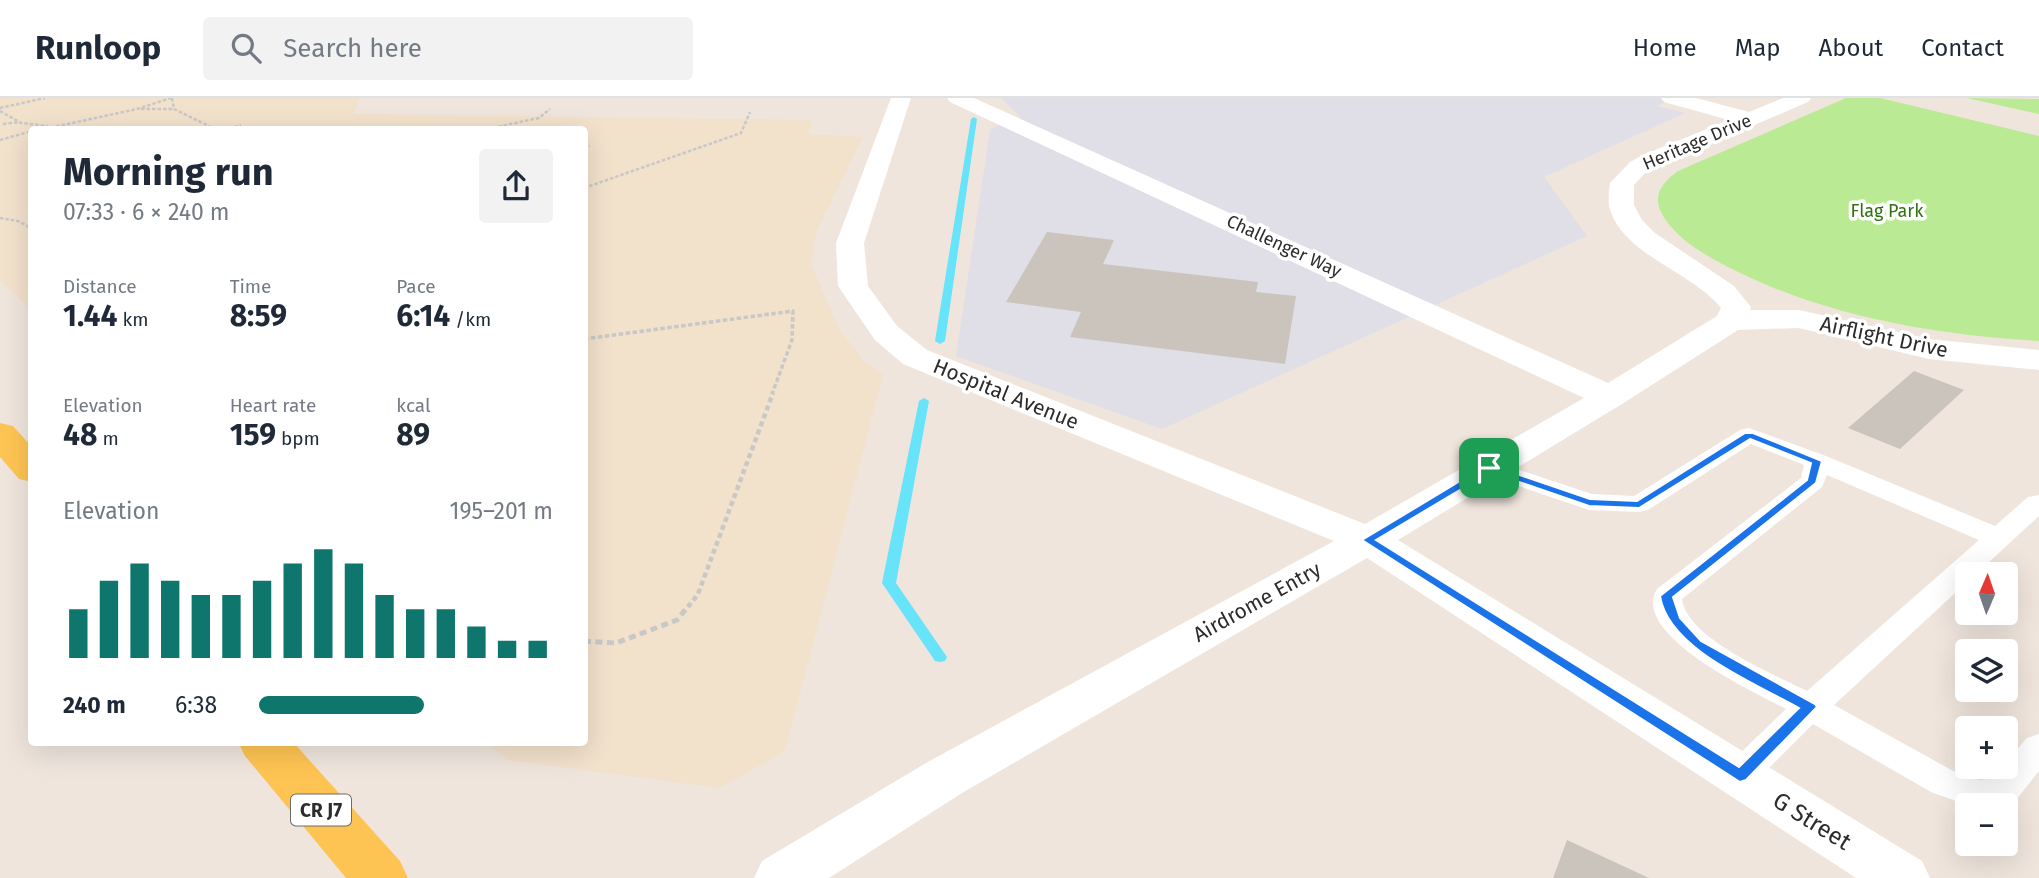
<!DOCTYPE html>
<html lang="en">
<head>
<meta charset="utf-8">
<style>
  body { margin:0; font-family:"Fira Sans",sans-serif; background:#f2f2f3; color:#1f2937; height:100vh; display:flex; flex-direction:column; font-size:26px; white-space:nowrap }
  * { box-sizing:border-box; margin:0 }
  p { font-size:23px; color:#747a83 }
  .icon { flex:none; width:38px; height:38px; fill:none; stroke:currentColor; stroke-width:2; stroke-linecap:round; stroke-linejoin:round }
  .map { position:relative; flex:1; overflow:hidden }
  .side { position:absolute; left:28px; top:28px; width:560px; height:620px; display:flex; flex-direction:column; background:#fff; border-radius:7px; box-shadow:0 7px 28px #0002 }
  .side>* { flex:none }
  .needle { width:46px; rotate:2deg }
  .buttons { position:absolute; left:1955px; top:464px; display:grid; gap:14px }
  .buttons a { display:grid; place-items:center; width:63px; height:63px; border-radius:7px; background:#fff; box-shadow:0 7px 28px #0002; font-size:35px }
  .pin { position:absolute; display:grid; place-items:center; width:60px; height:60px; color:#fff; margin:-30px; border-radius:14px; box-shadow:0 4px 10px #0006 }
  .round { display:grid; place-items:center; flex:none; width:74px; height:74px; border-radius:7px; background:#f2f2f3 }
  .head { display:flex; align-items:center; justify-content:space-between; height:119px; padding:0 35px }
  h1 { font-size:38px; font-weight:700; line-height:52px }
  .metrics { display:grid; grid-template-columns:repeat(3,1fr); gap:10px; height:119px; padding:7px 35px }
  .metrics div { display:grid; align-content:center }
  .metrics b { font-size:30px; font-weight:700 }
  .metrics small { font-size:19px; font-weight:400 }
  .metrics p { font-size:19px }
  .chart { height:196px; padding:14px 35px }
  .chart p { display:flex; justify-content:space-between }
  .chart svg { width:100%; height:126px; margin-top:7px; stroke:#0f766e; stroke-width:6 }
  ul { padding:0 35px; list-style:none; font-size:23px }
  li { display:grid; grid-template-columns:112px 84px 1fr; align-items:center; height:52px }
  li i { height:18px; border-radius:9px; background:#0f766e }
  header { display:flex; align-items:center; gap:42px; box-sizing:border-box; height:98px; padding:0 35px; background:#fff; border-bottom:2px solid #e0e1e3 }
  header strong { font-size:33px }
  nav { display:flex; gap:38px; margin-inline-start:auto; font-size:24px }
  .search { width:490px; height:63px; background:#f2f2f3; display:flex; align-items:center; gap:18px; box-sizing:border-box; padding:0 24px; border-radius:7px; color:#747a83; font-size:26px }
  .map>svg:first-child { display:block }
</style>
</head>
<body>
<header>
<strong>Runloop</strong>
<div class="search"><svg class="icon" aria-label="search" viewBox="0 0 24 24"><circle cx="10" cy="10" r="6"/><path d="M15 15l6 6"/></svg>Search here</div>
<nav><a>Home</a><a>Map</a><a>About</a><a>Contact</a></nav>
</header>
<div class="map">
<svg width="2039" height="780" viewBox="0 0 2039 780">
  <rect width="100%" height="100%" fill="#efe5dd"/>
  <path fill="#e0dee7" d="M1001,0H1675L1656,8L1685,15L1544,79L1587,138L1162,331L956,258L990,32L999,26L1022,20Z"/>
  <path fill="#f2e1cb" d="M0,0H360L354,16L812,22L808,36L863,39L817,132L811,166L839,231L863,262L883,277L785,653L720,690L507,662L488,644H584V32H32L31,212L0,182Z"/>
  <path fill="#bbea95" d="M1846,0H1880L2039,38V243C1933,237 1823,218 1728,169C1705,157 1680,143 1665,121C1651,100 1659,87 1678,73Z
    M1967,0L2039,1V16Z"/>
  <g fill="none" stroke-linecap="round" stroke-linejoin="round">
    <path fill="#67e3fa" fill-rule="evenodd" d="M974,19L977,21L945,243L940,246L935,243L971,21Z
      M924,300L929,303L896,485L947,559L945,563L940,564L935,563L882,485L919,303Z"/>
  </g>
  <path fill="#cac4bc" d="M1047,134L1114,142L1103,166L1258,184L1256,194L1296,198L1285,266L1070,239L1081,214L1006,204Z
    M1914,273L1964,292L1900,351L1848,330Z
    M1567,742L1649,780H1553Z"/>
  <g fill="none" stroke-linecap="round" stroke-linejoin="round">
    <path stroke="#c8c8c8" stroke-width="2.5" stroke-dasharray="3.5 2" stroke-linecap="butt" d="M172,0L174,11L217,32
      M0,10L45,0
      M141,11H174
      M0,13L21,25L48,28
      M3,26L20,24
      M499,29L533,30
      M40,32L137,11L171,0
      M224,32L241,27
      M482,32L539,20L550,11
      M0,42L32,33
      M584,50L590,48
      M584,90L741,35L750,14
      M0,120L18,123L31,130"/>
    <path stroke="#c8c8c8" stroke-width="3.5" stroke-dasharray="4.5 2.5" stroke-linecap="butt" d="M28,129L32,131
      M584,241L793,213L792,242L772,296"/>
    <path stroke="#c8c8c8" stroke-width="4.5" stroke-dasharray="5 3.5" stroke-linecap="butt" d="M688,509L698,496L773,295"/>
    <path stroke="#c8c8c8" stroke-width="5" stroke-dasharray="7 4.5" stroke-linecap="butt" d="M584,543L616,545L677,522L689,507"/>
    <path fill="#fff" fill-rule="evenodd" d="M1749,330L1826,358L1995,428L2028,399L2039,397V418L1976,476H1967V484L1834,607L1955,674L1980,682L1992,680L2002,668H2006V664L2027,640L2039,636V673L2016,702L2001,707H1967L1931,694L1813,626L1752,687L1740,691L1728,687L1722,677L1728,667L1786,611C1756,595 1629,537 1657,491L1801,380L1804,367L1751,346L1648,412L1639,414L1589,412L1480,375L1476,370L1480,365L1489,362L1592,396L1634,398L1740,332ZM1827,377L1979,442L1807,593C1774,576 1687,541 1682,501L1822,389Z"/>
    <path fill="#fff" fill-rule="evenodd" d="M891,0H911L864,145L868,188L897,228L927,252L1365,426L1584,300L950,4L947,0H974L1608,285L1717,218L1721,210C1692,173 1619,156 1609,107C1608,100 1609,92 1610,85L1630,64L1643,57L1729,22L1664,4L1661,0H1696L1749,14L1783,0H1811L1808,4L1646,74L1634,87V107L1642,122L1655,135L1734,188L1751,209L1750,212H1799L1929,241L2039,252V272L1929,261L1799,230L1738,232L1622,306L1398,442L1922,763L1930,780H1856L1367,460L962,695L829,780H754L762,763L926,665L1334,443L903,266L875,242L838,188L836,145Z"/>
    <path fill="#fec453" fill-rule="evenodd" d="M0,325L13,328L32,349V384L19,381L0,359Z
      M238,644H293L400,763L408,780H346L245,658Z"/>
  </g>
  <path fill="#1a73e8" stroke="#fff" stroke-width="2" fill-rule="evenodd" d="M1745,335H1753L1822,363L1816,385L1673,499L1680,520L1701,543L1815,606L1817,609L1746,682L1740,684L1362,442L1485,368H1493L1590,401L1637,403ZM1750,341L1811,365L1807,382L1660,498C1668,551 1755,585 1799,610L1739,669L1376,442L1490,374L1589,408L1639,410Z"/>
  <g text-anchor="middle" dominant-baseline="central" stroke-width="7" stroke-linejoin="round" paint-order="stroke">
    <g font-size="18" fill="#2c2c2c" stroke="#fff">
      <text transform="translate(1697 44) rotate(-23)">Heritage Drive</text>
      <text transform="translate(1284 148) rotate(25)">Challenger Way</text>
    </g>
    <g font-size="18" fill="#317213" stroke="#fff">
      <text x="1887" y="113">Flag Park</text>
    </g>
    <rect fill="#fff" stroke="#6b6b6b" stroke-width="2" x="291" y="696.5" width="60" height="31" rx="5"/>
    <g font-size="19" font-weight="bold" fill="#2c2c2c">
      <text x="321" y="712">CR J7</text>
    </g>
    <g font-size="21" fill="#2c2c2c" stroke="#fff">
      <text transform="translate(1884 239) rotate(12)">Airflight Drive</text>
      <text transform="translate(1006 296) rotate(22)">Hospital Avenue</text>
      <text transform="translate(1257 504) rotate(-29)">Airdrome Entry</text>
    </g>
    <g font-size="24" fill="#2c2c2c" stroke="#fff">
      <text transform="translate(1812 723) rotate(32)">G Street</text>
    </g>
  </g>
</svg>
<div class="buttons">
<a><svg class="needle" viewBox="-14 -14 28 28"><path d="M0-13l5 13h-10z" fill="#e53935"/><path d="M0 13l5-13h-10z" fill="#747a83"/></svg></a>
<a><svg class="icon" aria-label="layers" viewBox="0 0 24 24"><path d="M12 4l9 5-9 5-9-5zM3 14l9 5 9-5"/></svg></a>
<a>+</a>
<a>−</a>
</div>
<div class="pin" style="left:1489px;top:370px;background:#1e9e55"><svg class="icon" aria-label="arrive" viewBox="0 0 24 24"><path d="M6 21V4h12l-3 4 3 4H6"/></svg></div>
<section class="side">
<div class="head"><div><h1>Morning run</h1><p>07:33 · 6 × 240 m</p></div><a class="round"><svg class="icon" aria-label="share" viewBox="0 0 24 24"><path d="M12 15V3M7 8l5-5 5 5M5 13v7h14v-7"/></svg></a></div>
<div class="metrics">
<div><p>Distance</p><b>1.44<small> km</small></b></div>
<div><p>Time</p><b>8:59</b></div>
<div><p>Pace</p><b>6:14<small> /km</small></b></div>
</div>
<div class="metrics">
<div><p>Elevation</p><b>48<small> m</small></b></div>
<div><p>Heart rate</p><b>159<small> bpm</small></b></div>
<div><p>kcal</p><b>89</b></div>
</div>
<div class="chart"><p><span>Elevation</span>195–201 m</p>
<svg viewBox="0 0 160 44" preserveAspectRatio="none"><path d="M5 44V27M15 44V17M25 44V11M35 44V17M45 44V22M55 44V22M65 44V17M75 44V11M85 44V6M95 44V11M105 44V22M115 44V27M125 44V27M135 44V33M145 44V38M155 44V38"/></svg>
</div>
<ul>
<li><b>240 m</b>6:38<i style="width:56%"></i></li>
</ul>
</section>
</div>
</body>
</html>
